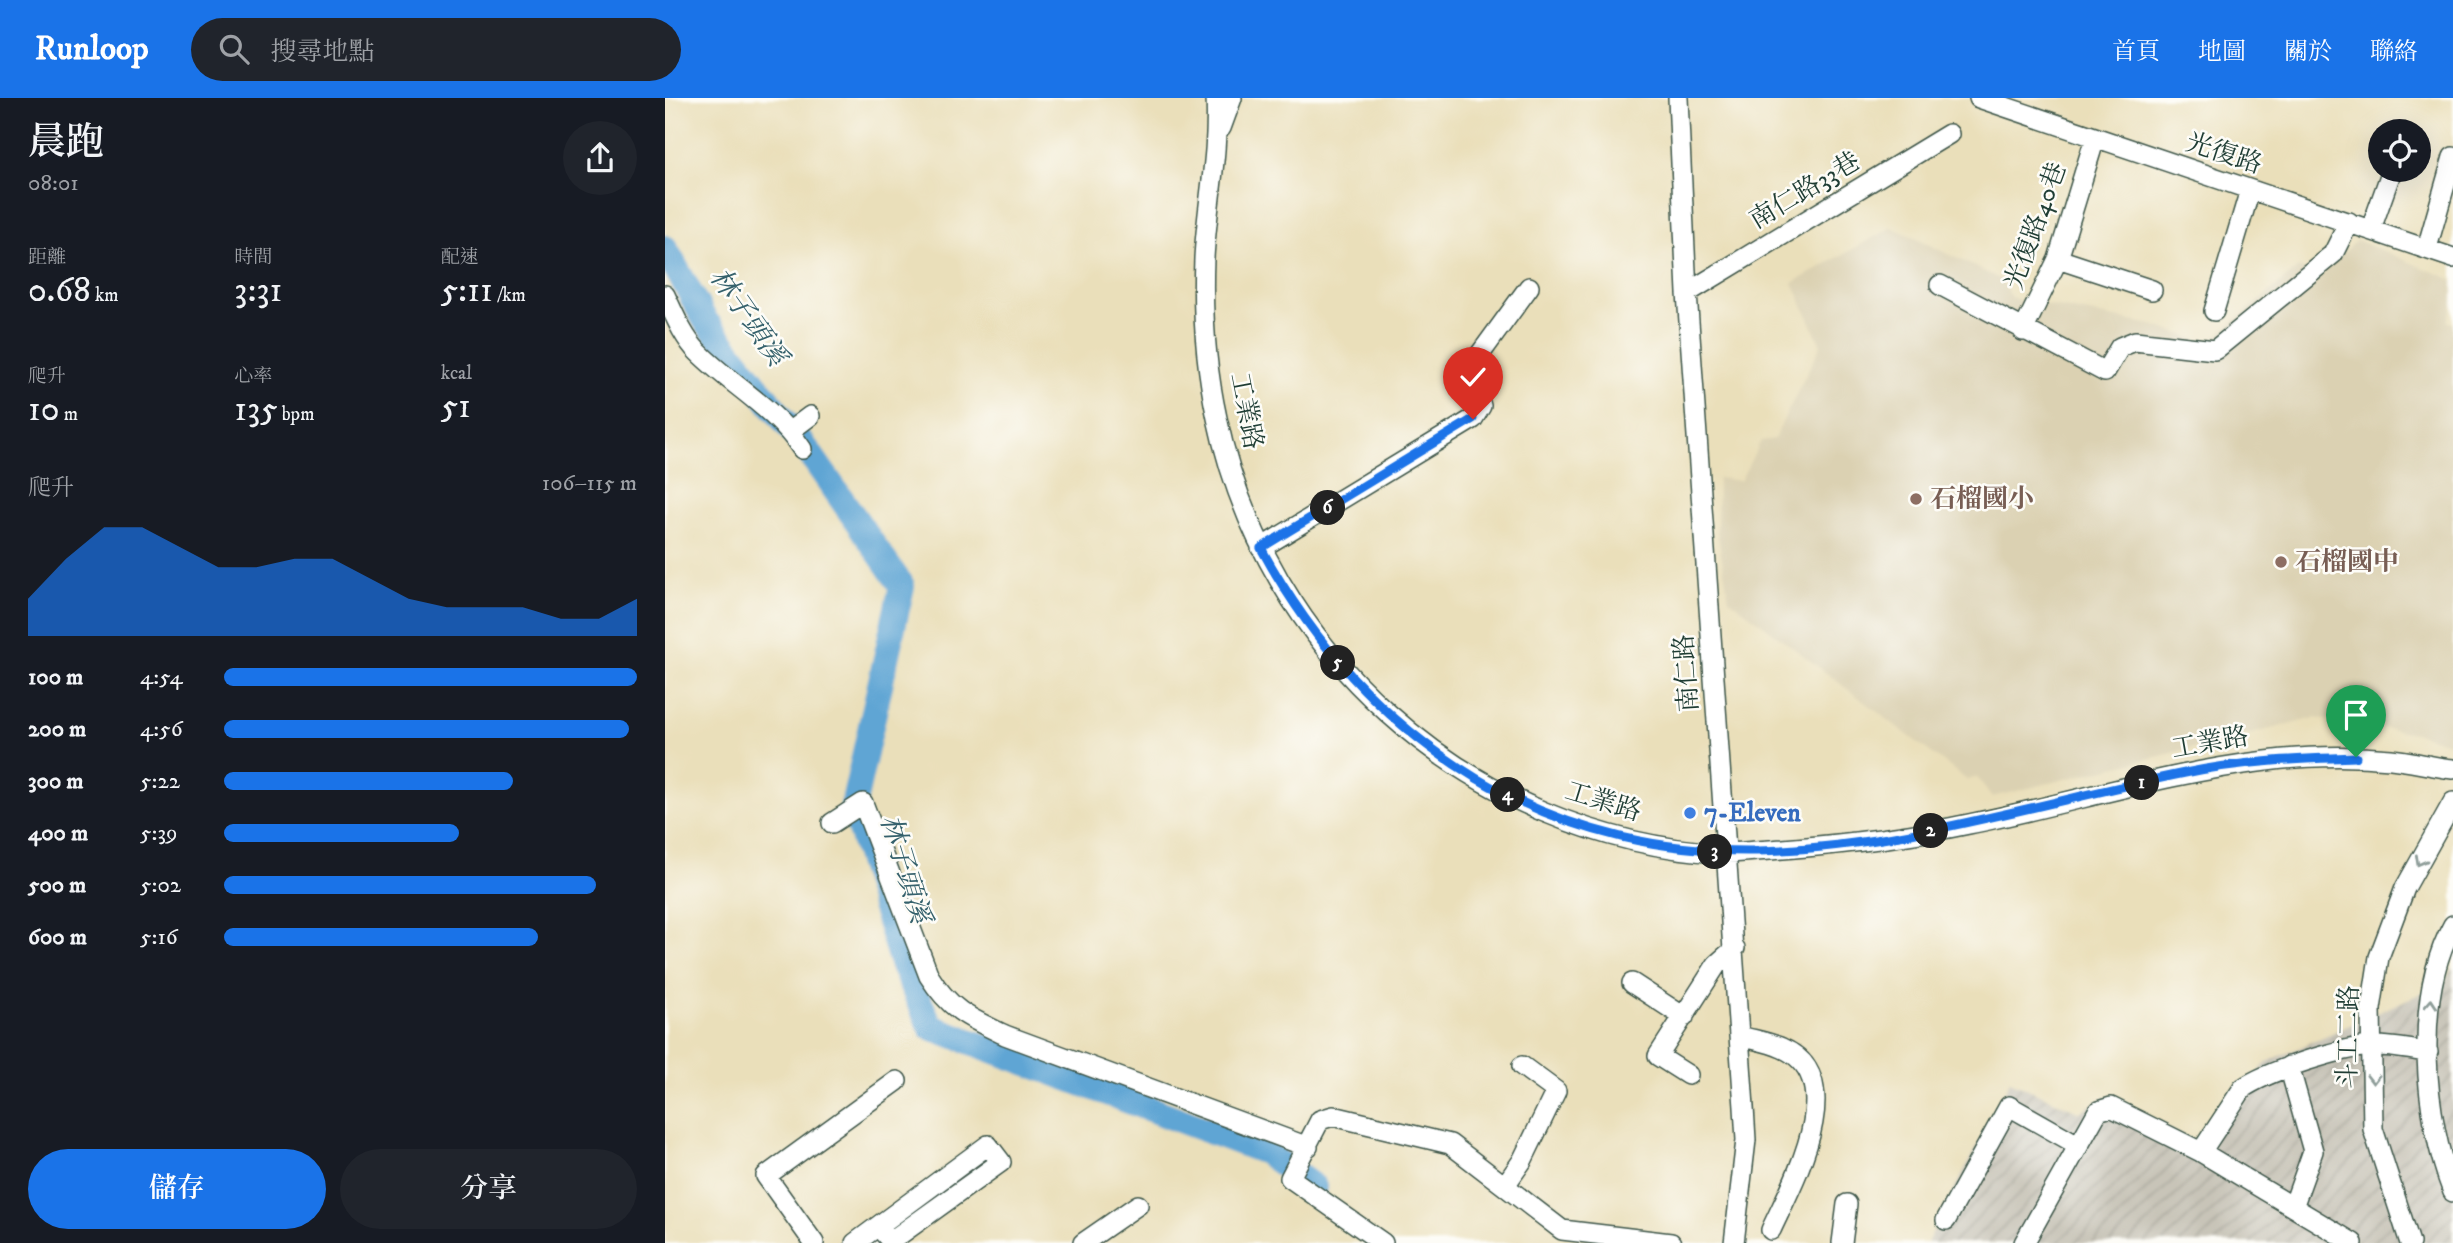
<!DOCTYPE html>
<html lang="zh-TW">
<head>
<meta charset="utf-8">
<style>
  body { margin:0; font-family:"IM FELL DW Pica","Noto Serif TC",serif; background:#20242c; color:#f1f3f6; height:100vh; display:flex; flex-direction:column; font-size:26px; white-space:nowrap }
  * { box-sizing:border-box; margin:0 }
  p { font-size:23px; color:#9ea1a6 }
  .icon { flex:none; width:38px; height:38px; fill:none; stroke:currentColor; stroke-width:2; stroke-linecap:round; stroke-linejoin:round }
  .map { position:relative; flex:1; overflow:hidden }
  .details { display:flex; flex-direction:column; background:#171b24; width:665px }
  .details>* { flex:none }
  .fabs { position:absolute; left:1703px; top:21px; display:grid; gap:14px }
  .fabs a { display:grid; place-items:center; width:63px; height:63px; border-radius:50%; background:#171b24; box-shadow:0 7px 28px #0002; font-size:35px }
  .pin { position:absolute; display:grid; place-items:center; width:60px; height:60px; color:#fff; margin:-72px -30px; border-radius:50% 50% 50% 0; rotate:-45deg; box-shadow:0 0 7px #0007 }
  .pin .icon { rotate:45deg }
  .km { position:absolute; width:35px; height:35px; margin:-18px; border-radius:50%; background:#222; color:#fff; font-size:19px; line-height:35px; text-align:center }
  .round { display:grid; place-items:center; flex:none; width:74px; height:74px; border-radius:37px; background:#20242c }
  .summary { display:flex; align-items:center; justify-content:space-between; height:119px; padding:0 28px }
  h1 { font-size:38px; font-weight:600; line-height:52px }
  .metrics { display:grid; grid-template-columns:repeat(3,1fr); gap:10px; height:119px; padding:7px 28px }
  .metrics div { display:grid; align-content:center }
  .metrics b { font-size:35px; font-weight:600 }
  .metrics small { font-size:19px; font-weight:400 }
  .metrics p { font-size:19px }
  .chart { height:196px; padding:14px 28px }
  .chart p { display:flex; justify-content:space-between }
  .chart svg { width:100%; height:126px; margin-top:7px; fill:#1a73e8; opacity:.7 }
  .cta { display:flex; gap:14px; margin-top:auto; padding:14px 28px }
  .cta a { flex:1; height:80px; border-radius:42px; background:#1a73e8; color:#fff; font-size:28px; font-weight:600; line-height:80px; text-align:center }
  .cta a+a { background:#20242c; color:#f1f3f6 }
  ul { padding:0 28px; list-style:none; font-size:23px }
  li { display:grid; grid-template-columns:112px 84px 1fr; align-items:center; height:52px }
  li i { height:18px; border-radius:9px; background:#1a73e8 }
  header { display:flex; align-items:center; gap:42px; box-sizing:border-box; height:98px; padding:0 35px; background:#1a73e8; color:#fff }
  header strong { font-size:33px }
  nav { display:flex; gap:38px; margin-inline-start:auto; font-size:24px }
  .search { width:490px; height:63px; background:#20242c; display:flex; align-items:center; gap:18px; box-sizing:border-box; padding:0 24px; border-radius:38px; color:#9ea1a6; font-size:26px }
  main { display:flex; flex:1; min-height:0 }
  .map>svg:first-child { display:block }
</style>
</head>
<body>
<header>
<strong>Runloop</strong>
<div class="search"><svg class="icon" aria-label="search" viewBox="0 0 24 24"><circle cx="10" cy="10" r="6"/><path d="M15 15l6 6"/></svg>搜尋地點</div>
<nav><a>首頁</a><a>地圖</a><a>關於</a><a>聯絡</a></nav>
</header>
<main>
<section class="details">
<div class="summary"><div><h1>晨跑</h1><p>08:01</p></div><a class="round"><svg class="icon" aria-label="share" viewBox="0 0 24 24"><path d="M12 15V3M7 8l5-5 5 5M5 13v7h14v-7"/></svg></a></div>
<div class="metrics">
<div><p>距離</p><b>0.68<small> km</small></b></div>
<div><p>時間</p><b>3:31</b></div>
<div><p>配速</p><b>5:11<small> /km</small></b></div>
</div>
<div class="metrics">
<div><p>爬升</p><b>10<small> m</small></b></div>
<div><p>心率</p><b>135<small> bpm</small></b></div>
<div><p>kcal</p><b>51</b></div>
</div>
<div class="chart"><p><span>爬升</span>106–115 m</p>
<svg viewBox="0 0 160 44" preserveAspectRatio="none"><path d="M0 44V31L10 17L20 6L30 6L40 13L50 20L60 20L70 17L80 17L90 24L100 31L110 34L120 34L130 34L140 38L150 38L160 31V44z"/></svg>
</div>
<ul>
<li><b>100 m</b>4:54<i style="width:100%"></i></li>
<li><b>200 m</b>4:56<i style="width:98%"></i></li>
<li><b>300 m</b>5:22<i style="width:70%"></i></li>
<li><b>400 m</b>5:39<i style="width:57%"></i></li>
<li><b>500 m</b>5:02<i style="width:90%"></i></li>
<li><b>600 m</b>5:16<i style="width:76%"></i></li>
</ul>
<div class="cta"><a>儲存</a><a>分享</a></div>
</section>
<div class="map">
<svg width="1788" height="1145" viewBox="0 0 1788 1145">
  <defs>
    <pattern id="industrial-furrows" width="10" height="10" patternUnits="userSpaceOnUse" patternTransform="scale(1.75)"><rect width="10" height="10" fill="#c8c4b8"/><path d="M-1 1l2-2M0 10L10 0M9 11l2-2" fill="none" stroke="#aba99f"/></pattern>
  </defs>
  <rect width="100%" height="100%" fill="#fdfcf7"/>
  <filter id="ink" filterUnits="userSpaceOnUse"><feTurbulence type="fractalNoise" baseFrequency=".0143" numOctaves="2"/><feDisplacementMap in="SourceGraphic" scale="14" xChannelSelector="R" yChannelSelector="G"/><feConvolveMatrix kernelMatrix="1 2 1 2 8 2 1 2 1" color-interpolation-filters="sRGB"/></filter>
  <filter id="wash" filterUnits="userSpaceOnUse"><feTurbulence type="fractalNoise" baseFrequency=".00686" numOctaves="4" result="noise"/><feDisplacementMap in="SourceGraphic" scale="28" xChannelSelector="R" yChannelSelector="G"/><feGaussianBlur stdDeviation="1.57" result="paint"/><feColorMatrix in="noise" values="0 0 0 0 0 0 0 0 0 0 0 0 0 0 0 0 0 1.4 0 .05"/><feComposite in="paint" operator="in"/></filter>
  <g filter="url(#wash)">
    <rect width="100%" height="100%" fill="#eadfba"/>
    <path fill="#dbd1b2" d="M1227,129L1337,182L1346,200L1487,227L1543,245L1633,170L1656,177L1692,142L1788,182V206L1782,223L1788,226V646L1750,635L1650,620L1327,699L1312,679L1302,682L1064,501L1052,432L1053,380L1075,383L1096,343L1109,341L1156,247L1128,185Z"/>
    <path fill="url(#industrial-furrows)" d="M1788,868V1145H1262L1345,983L1415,1014L1440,999L1530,1044L1602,964L1779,885Z"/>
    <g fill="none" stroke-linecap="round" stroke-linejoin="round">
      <path stroke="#5ea5d4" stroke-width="26" d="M0,150L40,222L143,353L237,488L188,709L238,868L266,929L600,1054L649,1089"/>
    </g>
  </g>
  <g filter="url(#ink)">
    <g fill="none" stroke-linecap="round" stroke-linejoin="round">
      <defs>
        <path id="minor" d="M551,0C554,54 542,106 539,160C537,212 541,270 552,320C576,435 637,539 724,616C814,697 935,749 1056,755C1077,755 1098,752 1118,751C1181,746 1243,739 1304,726C1404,706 1500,675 1601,663C1642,658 1686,657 1726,661C1747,663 1767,669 1788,671
          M1013,0L1022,195L1079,1009L1081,1042L1069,1145
          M1314,0L1788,160
          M556,30L567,0
          M1706,131L1727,72
          M1762,150L1788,59
          M1393,161L1487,192
          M1275,187L1440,274L1455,249L1470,243L1550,252L1668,156L1684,124
          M1022,195L1284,36
          M0,197C9,216 18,239 33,254C67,288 110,310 137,351
          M1549,213L1585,92
          M1358,233L1393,161L1430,40
          M125,333L145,318
          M596,450L808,321L816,308L805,270L864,189
          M167,725L198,705L264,878C285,912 304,920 340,937L643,1049
          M1788,827C1748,899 1759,1020 1788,1094
          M967,885L1019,919
          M1075,938C1089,942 1104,944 1117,950C1187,980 1127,1086 1106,1132
          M1624,968L1648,1053L1628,1109
          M1023,977L993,958L1052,866L1070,850
          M1536,1054L1578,990C1603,973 1677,949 1708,948C1725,947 1745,952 1763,954
          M841,1086L857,1063L891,993L857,968
          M1281,1122L1344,1008L1413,1047
          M149,1145L101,1078L232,983
          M190,1145L323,1047L336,1064L226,1143L213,1128
          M418,1145L473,1107
          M718,1145L625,1080L655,1022L668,1018L785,1046L897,1132L1006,1145
          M1177,1145L1182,1106
          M1359,1145L1433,1013L1446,1009L1536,1054L1688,1145
          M1745,1145L1708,1031L1706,911L1714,859L1740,790L1788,704"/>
      </defs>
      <use href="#minor" stroke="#3d5548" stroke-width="22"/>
      <use href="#minor" stroke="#fff" stroke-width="19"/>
    </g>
    <defs><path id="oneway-chevron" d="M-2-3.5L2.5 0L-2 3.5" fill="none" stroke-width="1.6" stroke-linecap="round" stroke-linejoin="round" transform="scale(1.75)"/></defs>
    <g stroke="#8f9e9a">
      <use href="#oneway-chevron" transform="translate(1755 763) rotate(119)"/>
      <use href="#oneway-chevron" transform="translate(1766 906) rotate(-86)"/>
      <use href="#oneway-chevron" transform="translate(1708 981) rotate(90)"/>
    </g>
  </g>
  <g fill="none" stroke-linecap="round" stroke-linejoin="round" filter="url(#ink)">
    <defs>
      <path id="route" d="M808,321L596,450C648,546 718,624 811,680C1047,820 1277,724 1520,675C1577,663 1634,661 1691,659"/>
    </defs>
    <use href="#route" stroke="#fff" stroke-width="14"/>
    <use href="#route" stroke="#1a73e8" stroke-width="9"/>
  </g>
  <g fill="#8d6e63" stroke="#fdfcf7" stroke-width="2.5">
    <circle cx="1251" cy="401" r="7"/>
    <circle cx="1616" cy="464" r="7"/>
  </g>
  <circle fill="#3f7fe0" stroke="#fdfcf7" stroke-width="2.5" cx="1025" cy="715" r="7"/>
  <g text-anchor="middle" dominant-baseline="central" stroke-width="5" stroke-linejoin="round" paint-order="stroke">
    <g font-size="26" fill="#1f3d34" stroke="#fdfcf7">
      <text transform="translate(1559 56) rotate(18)">光復路</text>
      <text transform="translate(1140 93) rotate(-31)">南仁路33巷</text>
      <text transform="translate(1371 128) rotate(-70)">光復路40巷</text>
      <text transform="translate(581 313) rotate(79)">工業路</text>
      <text transform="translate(1022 575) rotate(-94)">南仁路</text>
      <text transform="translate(1545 645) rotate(-10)">工業路</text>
      <text transform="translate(938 704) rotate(17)">工業路</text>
      <text transform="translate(1684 939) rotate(-89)">斗工二路</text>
    </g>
    <g font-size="26" font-weight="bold" fill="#785e54" stroke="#fdfcf7" text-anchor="start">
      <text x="1265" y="401">石榴國小</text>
      <text x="1630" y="464">石榴國中</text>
    </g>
    <g font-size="26" font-weight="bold" fill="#366cbe" stroke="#fdfcf7" text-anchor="start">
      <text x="1039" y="715">7-Eleven</text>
    </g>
    <g font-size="28" font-style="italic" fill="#35616c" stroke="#fdfcf7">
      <text transform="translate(83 219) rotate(55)">林子頭溪</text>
      <text transform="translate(240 771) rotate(73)">林子頭溪</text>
    </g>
  </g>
</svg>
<div class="fabs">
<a><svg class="icon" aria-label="locate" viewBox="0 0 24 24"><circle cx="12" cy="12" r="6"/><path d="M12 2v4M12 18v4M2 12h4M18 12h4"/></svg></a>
</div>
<div class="pin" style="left:1691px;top:659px;background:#1e9e55"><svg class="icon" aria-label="arrive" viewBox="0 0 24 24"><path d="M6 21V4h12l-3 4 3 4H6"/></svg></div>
<div class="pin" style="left:808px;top:321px;background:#d93025"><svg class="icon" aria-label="check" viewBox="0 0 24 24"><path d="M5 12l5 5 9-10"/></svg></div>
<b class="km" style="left:1477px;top:685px">1</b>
<b class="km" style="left:1266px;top:733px">2</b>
<b class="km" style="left:1050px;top:754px">3</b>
<b class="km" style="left:843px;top:697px">4</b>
<b class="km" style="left:673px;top:565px">5</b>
<b class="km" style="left:663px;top:410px">6</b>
</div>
</main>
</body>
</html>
